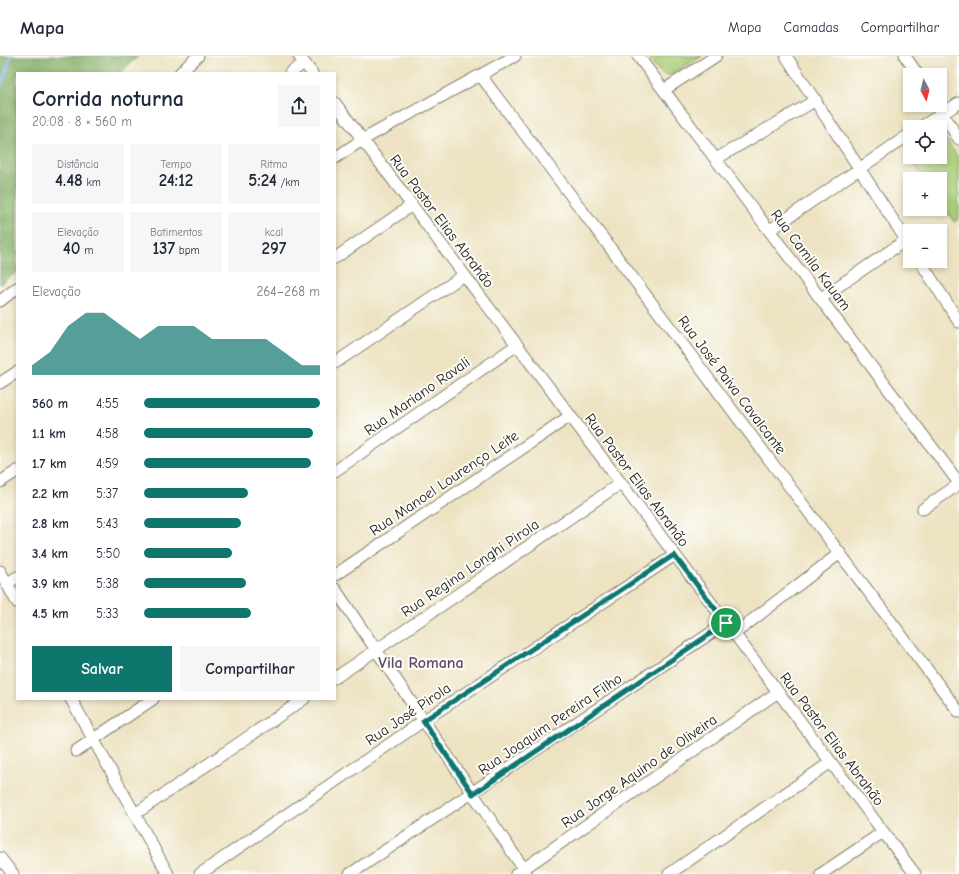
<!DOCTYPE html>
<html lang="pt">
<head>
<meta charset="utf-8">
<style>
  body { margin:0; font-family:"Comic Neue",sans-serif; background:#f6f6f7; color:#1f2937; height:100vh; display:flex; flex-direction:column; font-size:15px; white-space:nowrap }
  * { box-sizing:border-box; margin:0 }
  p { font-size:13px; color:#747a83 }
  .icon { flex:none; width:22px; height:22px; fill:none; stroke:currentColor; stroke-width:2; stroke-linecap:round; stroke-linejoin:round }
  .map { position:relative; flex:1; overflow:hidden }
  .drawer { position:absolute; left:16px; top:16px; width:320px; height:628px; display:flex; flex-direction:column; background:#fff; border-radius:0px; box-shadow:0 2px 6px #0003 }
  .drawer>* { flex:none }
  .needle { width:26px; rotate:173deg }
  .buttons { position:absolute; left:903px; top:12px; display:grid; gap:8px }
  .buttons a { display:grid; place-items:center; width:44px; height:44px; border-radius:0px; background:#fff; box-shadow:0 2px 6px #0003; font-size:20px }
  .pin { position:absolute; display:grid; place-items:center; width:34px; height:34px; color:#fff; margin:-17px; border:2px solid #fff; border-radius:50%; box-shadow:0 1px 4px #0007 }
  .round { display:grid; place-items:center; flex:none; width:42px; height:42px; border-radius:0px; background:#f6f6f7 }
  .headline { display:flex; align-items:center; justify-content:space-between; height:68px; padding:0 16px }
  h1 { font-size:22px; font-weight:600; line-height:30px }
  .stats { display:grid; grid-template-columns:repeat(3,1fr); gap:6px; height:68px; padding:4px 16px }
  .stats div { display:grid; align-content:center; border-radius:0px; background:#f6f6f7; text-align:center }
  .stats b { font-size:17px; font-weight:600 }
  .stats small { font-size:11px; font-weight:400 }
  .stats p { font-size:11px }
  .chart { height:112px; padding:8px 16px }
  .chart p { display:flex; justify-content:space-between }
  .chart svg { width:100%; height:72px; margin-top:4px; fill:#0f766e; opacity:.7 }
  .action { display:flex; gap:8px; margin-top:auto; padding:8px 16px }
  .action a { flex:1; height:46px; border-radius:0px; background:#0f766e; color:#fff; font-size:16px; font-weight:600; line-height:46px; text-align:center }
  .action a+a { background:#f6f6f7; color:#1f2937 }
  ul { padding:0 16px; list-style:none; font-size:13px }
  li { display:grid; grid-template-columns:64px 48px 1fr; align-items:center; height:30px }
  li i { height:10px; border-radius:5px; background:#0f766e }
  header { display:flex; align-items:center; gap:24px; box-sizing:border-box; height:56px; padding:0 20px; background:#fff; border-bottom:1px solid #e0e1e3 }
  header strong { font-size:19px }
  nav { display:flex; gap:22px; margin-inline-start:auto; font-size:14px }
  .map>svg:first-child { display:block }
</style>
</head>
<body>
<header>
<strong>Mapa</strong>
<nav><a>Mapa</a><a>Camadas</a><a>Compartilhar</a></nav>
</header>
<div class="map">
<svg width="959" height="818" viewBox="0 0 959 818">
  <rect width="100%" height="100%" fill="#fdfcf7"/>
  <filter id="ink" filterUnits="userSpaceOnUse"><feTurbulence type="fractalNoise" baseFrequency=".025" numOctaves="2"/><feDisplacementMap in="SourceGraphic" scale="8" xChannelSelector="R" yChannelSelector="G"/><feConvolveMatrix kernelMatrix="1 2 1 2 8 2 1 2 1" color-interpolation-filters="sRGB"/></filter>
  <filter id="wash" filterUnits="userSpaceOnUse"><feTurbulence type="fractalNoise" baseFrequency=".012" numOctaves="4" result="noise"/><feDisplacementMap in="SourceGraphic" scale="16" xChannelSelector="R" yChannelSelector="G"/><feGaussianBlur stdDeviation="0.9" result="paint"/><feColorMatrix in="noise" values="0 0 0 0 0 0 0 0 0 0 0 0 0 0 0 0 0 1.4 0 .05"/><feComposite in="paint" operator="in"/></filter>
  <g filter="url(#wash)">
    <rect width="100%" height="100%" fill="#ede3c2"/>
    <path fill="#a9cd77" stroke="#62744a" d="M648,0H702L672,18C661,23 654,8 648,0Z
      M942,77L959,103V162L954,166L940,145V123H924L909,101H940V79Z"/>
    <path fill="#86b068" stroke="#516642" d="M0,0H138L120,17H17V216L0,228Z"/>
    <g fill="none" stroke-linecap="round" stroke-linejoin="round">
      <path stroke="#82b5ef" stroke-width="3" d="M0,33L11,0"/>
    </g>
  </g>
  <g filter="url(#ink)">
    <g fill="none" stroke-linecap="round" stroke-linejoin="round">
      <defs>
        <path id="minor" d="M299,0L312,17
          M638,0L959,427
          M786,0L910,190
          M905,0L918,19
          M180,17L198,0
          M290,17L304,7
          M481,20L959,656
          M664,34L716,0
          M335,47L915,818
          M937,49L959,83
          M921,71L959,47
          M335,102L362,84L515,0
          M716,103L816,44
          M770,174L910,78
          M335,202L412,149
          M920,205L959,266
          M821,242L906,184
          M0,245L17,232
          M335,307L464,219
          M0,327L17,316
          M335,415L517,289
          M0,426L17,415
          M923,453L959,428
          M0,515L17,546
          M335,519L570,360
          M7,528L17,521
          M335,533L527,818
          M734,578L840,497
          M335,622L621,427
          M71,643L168,818
          M76,695L153,643
          M135,758L304,643
          M0,802L13,818
          M200,818L423,665L675,499
          M350,818L726,567
          M516,818L778,636
          M669,818L831,706
          M821,818L883,776"/>
      </defs>
      <use href="#minor" stroke="#84806f" stroke-width="13"/>
      <use href="#minor" stroke="#fff" stroke-width="11"/>
    </g>
  </g>
  <g fill="none" stroke-linecap="round" stroke-linejoin="round" filter="url(#ink)">
    <defs>
      <path id="route" d="M674,499L726,567L473,738L423,665Z"/>
    </defs>
    <use href="#route" stroke="#fff" stroke-width="8"/>
    <use href="#route" stroke="#0f766e" stroke-width="5"/>
  </g>
  <g text-anchor="middle" dominant-baseline="central" stroke-width="4" stroke-linejoin="round" paint-order="stroke">
    <g font-size="15" fill="#1c1c1c" stroke="#fdfcf7">
      <text transform="translate(442 165) rotate(53)">Rua Pastor Elias Abrahão</text>
      <text transform="translate(811 204) rotate(53)">Rua Camila Kauam</text>
      <text transform="translate(732 329) rotate(53)">Rua José Paiva Cavalcante</text>
      <text transform="translate(417 340) rotate(-35)">Rua Mariano Ravali</text>
      <text transform="translate(637 424) rotate(53)">Rua Pastor Elias Abrahão</text>
      <text transform="translate(444 427) rotate(-34)">Rua Manoel Lourenço Leite</text>
      <text transform="translate(470 512) rotate(-34)">Rua Regina Longhi Pirola</text>
      <text transform="translate(408 658) rotate(-34)">Rua José Pirola</text>
      <text transform="translate(550 668) rotate(-34)">Rua Joaquim Pereira Filho</text>
      <text transform="translate(832 683) rotate(53)">Rua Pastor Elias Abrahão</text>
      <text transform="translate(639 715) rotate(-35)">Rua Jorge Aquino de Oliveira</text>
    </g>
    <g font-size="16" font-weight="bold" fill="#604d64" stroke="#fdfcf7">
      <text x="421" y="607">Vila Romana</text>
    </g>
  </g>
</svg>
<div class="buttons">
<a><svg class="needle" viewBox="-14 -14 28 28"><path d="M0-13l5 13h-10z" fill="#e53935"/><path d="M0 13l5-13h-10z" fill="#747a83"/></svg></a>
<a><svg class="icon" aria-label="locate" viewBox="0 0 24 24"><circle cx="12" cy="12" r="6"/><path d="M12 2v4M12 18v4M2 12h4M18 12h4"/></svg></a>
<a>+</a>
<a>−</a>
</div>
<div class="pin" style="left:726px;top:567px;background:#1e9e55"><svg class="icon" aria-label="arrive" viewBox="0 0 24 24"><path d="M6 21V4h12l-3 4 3 4H6"/></svg></div>
<section class="drawer">
<div class="headline"><div><h1>Corrida noturna</h1><p>20:08 · 8 × 560 m</p></div><a class="round"><svg class="icon" aria-label="share" viewBox="0 0 24 24"><path d="M12 15V3M7 8l5-5 5 5M5 13v7h14v-7"/></svg></a></div>
<div class="stats">
<div><p>Distância</p><b>4.48<small> km</small></b></div>
<div><p>Tempo</p><b>24:12</b></div>
<div><p>Ritmo</p><b>5:24<small> /km</small></b></div>
</div>
<div class="stats">
<div><p>Elevação</p><b>40<small> m</small></b></div>
<div><p>Batimentos</p><b>137<small> bpm</small></b></div>
<div><p>kcal</p><b>297</b></div>
</div>
<div class="chart"><p><span>Elevação</span>264–268 m</p>
<svg viewBox="0 0 160 44" preserveAspectRatio="none"><path d="M0 44V38L10 30L20 14L30 6L40 6L50 14L60 22L70 14L80 14L90 14L100 22L110 22L120 22L130 22L140 30L150 38L160 38V44z"/></svg>
</div>
<ul>
<li><b>560 m</b>4:55<i style="width:100%"></i></li>
<li><b>1.1 km</b>4:58<i style="width:96%"></i></li>
<li><b>1.7 km</b>4:59<i style="width:95%"></i></li>
<li><b>2.2 km</b>5:37<i style="width:59%"></i></li>
<li><b>2.8 km</b>5:43<i style="width:55%"></i></li>
<li><b>3.4 km</b>5:50<i style="width:50%"></i></li>
<li><b>3.9 km</b>5:38<i style="width:58%"></i></li>
<li><b>4.5 km</b>5:33<i style="width:61%"></i></li>
</ul>
<div class="action"><a>Salvar</a><a>Compartilhar</a></div>
</section>
</div>
</body>
</html>
